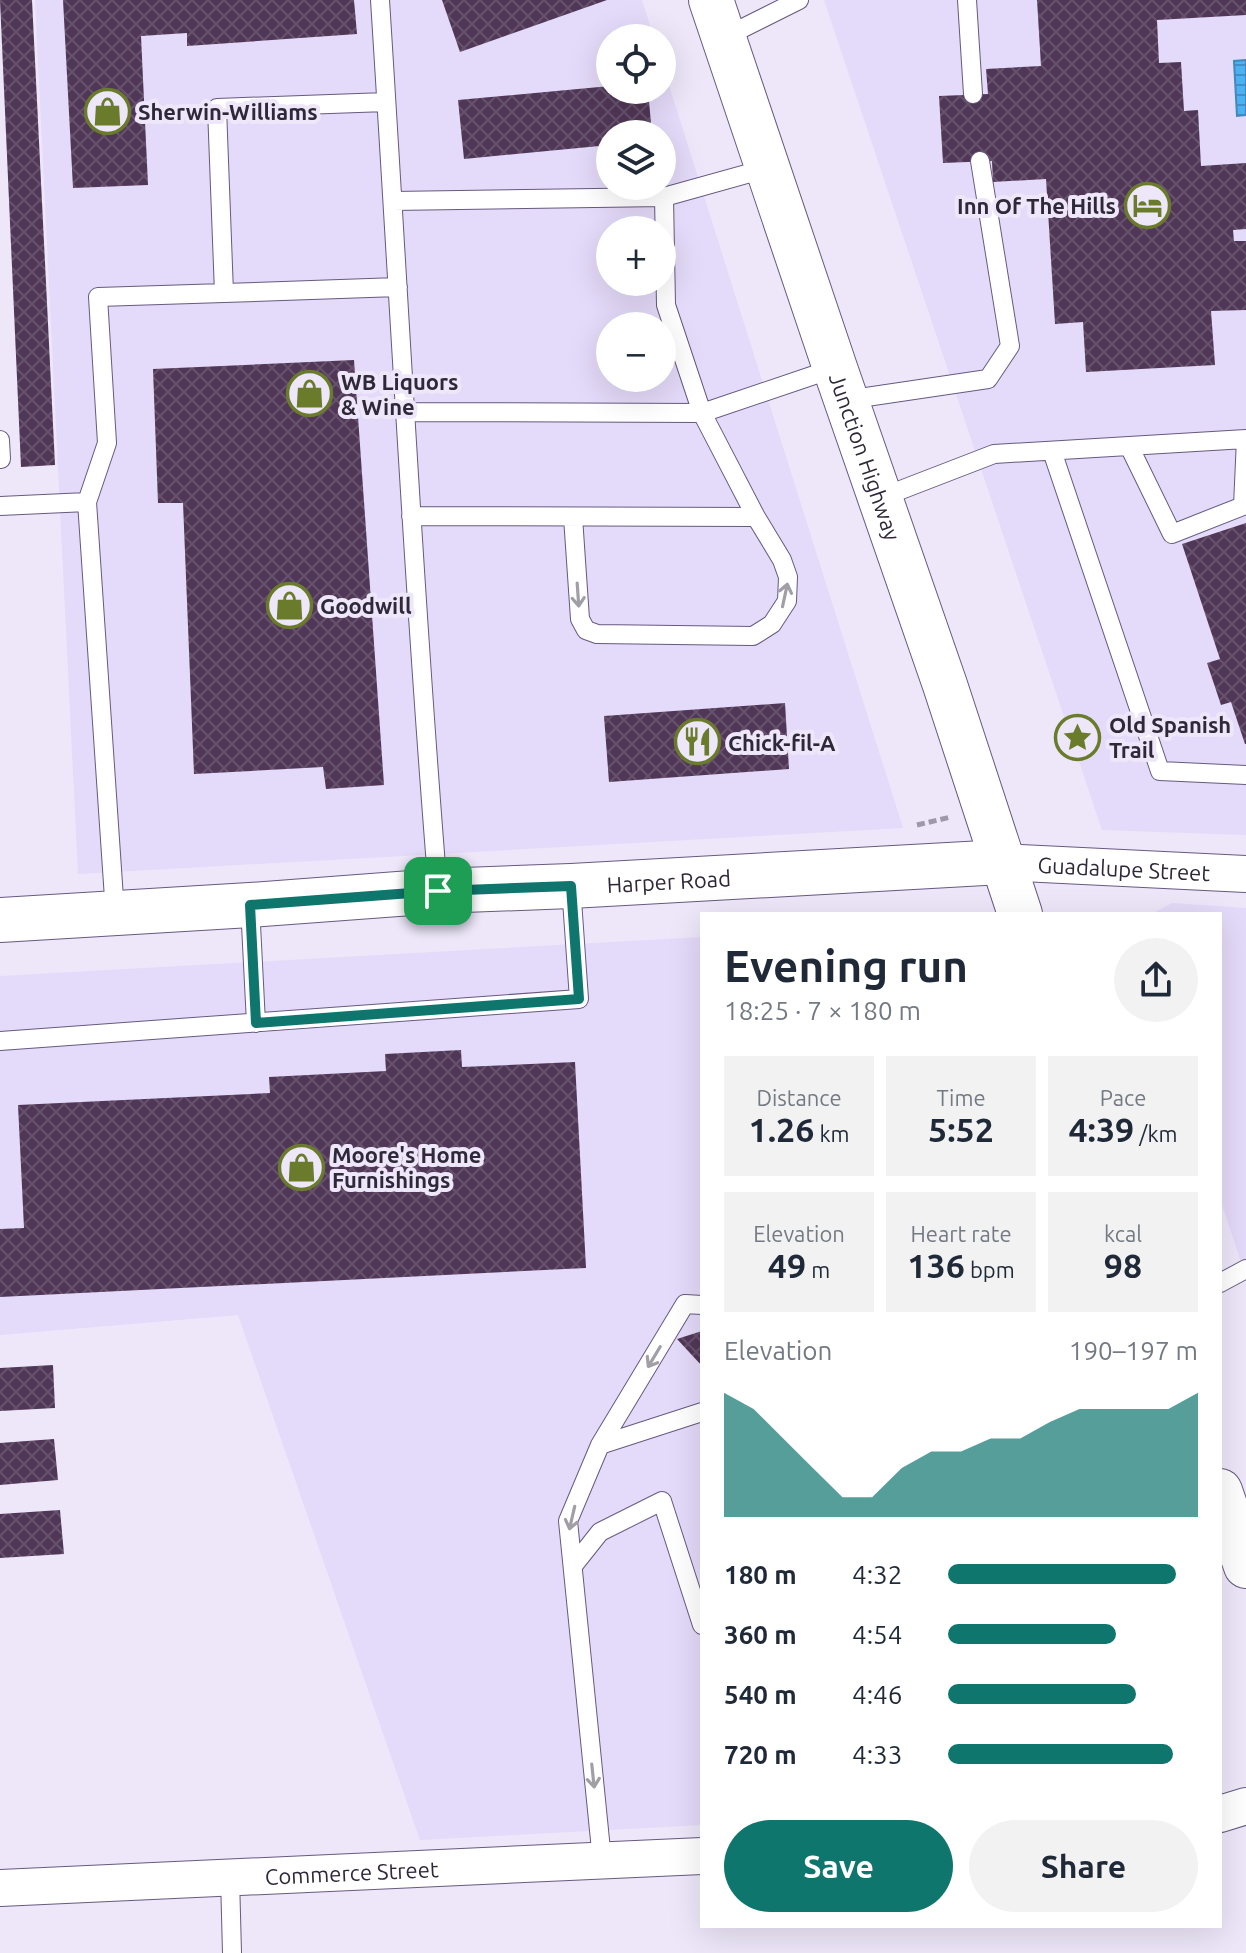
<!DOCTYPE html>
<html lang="en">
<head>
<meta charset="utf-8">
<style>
  body { margin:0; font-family:Ubuntu,sans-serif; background:#f2f2f3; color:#1f2937; height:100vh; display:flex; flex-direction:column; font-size:30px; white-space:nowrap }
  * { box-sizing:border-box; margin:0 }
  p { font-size:26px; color:#747a83 }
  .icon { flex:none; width:44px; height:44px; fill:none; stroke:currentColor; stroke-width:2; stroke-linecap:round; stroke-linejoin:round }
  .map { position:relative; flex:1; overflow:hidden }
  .drawer { position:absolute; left:700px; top:912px; width:522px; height:1016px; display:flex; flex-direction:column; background:#fff; border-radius:0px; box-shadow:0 8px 32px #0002 }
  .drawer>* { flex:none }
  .tools { position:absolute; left:596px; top:24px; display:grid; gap:16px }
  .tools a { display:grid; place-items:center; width:80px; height:80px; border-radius:50%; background:#fff; box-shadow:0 8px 32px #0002; font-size:40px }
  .pin { position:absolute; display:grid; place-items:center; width:68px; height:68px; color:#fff; margin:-34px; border-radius:16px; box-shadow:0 4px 12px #0006 }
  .round { display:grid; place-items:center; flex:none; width:84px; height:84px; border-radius:42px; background:#f2f2f3 }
  .overview { display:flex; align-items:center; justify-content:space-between; height:136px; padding:0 24px }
  h1 { font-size:44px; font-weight:700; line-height:60px }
  .metrics { display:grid; grid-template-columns:repeat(3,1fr); gap:12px; height:136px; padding:8px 24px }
  .metrics div { display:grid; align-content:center; border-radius:0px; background:#f2f2f3; text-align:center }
  .metrics b { font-size:34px; font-weight:700 }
  .metrics small { font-size:22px; font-weight:400 }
  .metrics p { font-size:22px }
  .chart { height:224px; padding:16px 24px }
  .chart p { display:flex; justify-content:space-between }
  .chart svg { width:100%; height:144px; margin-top:8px; fill:#0f766e; opacity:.7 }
  .button { display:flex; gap:16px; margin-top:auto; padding:16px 24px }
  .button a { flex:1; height:92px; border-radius:48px; background:#0f766e; color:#fff; font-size:32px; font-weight:700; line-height:92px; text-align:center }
  .button a+a { background:#f2f2f3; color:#1f2937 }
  ul { padding:0 24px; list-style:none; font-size:26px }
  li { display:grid; grid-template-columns:128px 96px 1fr; align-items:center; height:60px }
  li i { height:20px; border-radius:10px; background:#0f766e }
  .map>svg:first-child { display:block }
</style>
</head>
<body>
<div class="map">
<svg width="1246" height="1953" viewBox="0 0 1246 1953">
  <defs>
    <pattern id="water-rules" width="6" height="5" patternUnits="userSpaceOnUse" patternTransform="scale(2)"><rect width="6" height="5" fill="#4cb1f2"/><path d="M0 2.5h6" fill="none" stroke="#4090c5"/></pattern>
    <pattern id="building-cross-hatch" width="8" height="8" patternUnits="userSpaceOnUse" patternTransform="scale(2)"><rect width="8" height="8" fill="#513757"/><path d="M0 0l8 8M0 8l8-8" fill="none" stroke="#67526d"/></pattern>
  </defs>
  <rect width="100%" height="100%" fill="#ede7f9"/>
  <path fill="#e4daf9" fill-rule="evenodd" d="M35,0H642L654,38H610V90H662V63L903,828L78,874ZM610,134H662V186H610ZM610,230H662V282H610ZM610,326H662V378H610Z
    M824,0H1246V835L1102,830Z
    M1172,903L1246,908V1277L1220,1199V914H1151Z
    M702,937V1825L420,1840L238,1315L0,1335V976Z"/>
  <path fill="url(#water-rules)" stroke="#4388ba" stroke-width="2" d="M1246,60V115L1237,116L1234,61Z"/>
  <path fill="url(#building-cross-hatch)" d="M0,0H32L55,465L21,467Z
    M63,0H354L357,34L187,46V33L141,36L148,185L73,188Z
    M442,0H607L460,52Z
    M1037,0H1246V15L1157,20L1159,63L1181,62L1184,111L1198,110L1201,166L1246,163V229L1233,230L1234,241H1246V310L1211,311L1215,365L1086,372L1083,322L1055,324L1046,179L993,182L992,161L943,163L939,96L988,94L986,69L1041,66Z
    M610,86V90H648L652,134H610V145L464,159L458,100Z
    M354,360L384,785L326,789L323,767L194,774L183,503H158L153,369Z
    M1246,523V744H1245L1231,702L1221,705L1207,663L1220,659L1182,544Z
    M785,703L789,769L609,782L604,716Z
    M461,1050L462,1067L575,1062L586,1268L0,1297V1229L24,1228L18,1105L270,1093L269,1077L386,1071L385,1054Z
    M702,1331V1366L677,1339Z
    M53,1365L55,1408L0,1411V1368Z
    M54,1439L58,1480L0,1485V1443Z
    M60,1510L64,1554L0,1558V1514Z"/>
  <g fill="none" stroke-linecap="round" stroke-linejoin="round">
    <defs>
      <path id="service" d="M380,0C399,297 414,594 438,891
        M967,0L973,94
        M723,38L799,0
        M386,102L217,108L224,293L398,287
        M393,201L664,197L768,168
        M846,400L988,379L1010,346L980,161
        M404,412L702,413L835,368
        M0,440L1,459
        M1129,446L1172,534L1243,506L1246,439
        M1052,451L1160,771L1246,775
        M880,498L994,454L1246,439
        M0,506L87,502
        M411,516L756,517
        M573,517L580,619L586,630L597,634L753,636L772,624L787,601L788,577L782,560L756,517L702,413L666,305L664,197
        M250,905L256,1023
        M115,913L87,502L107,443L98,297L224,293
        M0,1041L579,999L571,886
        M1220,1283L1246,1269
        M600,1445L702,1412
        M573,1566L600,1532L662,1501L702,1625
        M602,1860L568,1521L600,1445L685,1304L702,1305
        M230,1877L232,1953"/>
      <g id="minor">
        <path id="s1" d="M1002,862L1246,874"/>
        <path d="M1220,1814L1246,1806"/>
        <path id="s2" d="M0,1888L702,1856"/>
      </g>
      <g id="secondary">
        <path id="s3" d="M711,0L835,368L945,685L1020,914"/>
        <path id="s4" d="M0,920L250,905L438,891L571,886L1002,862"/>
        <path d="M1220,1491L1246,1566"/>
      </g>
    </defs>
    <use href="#service" stroke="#675980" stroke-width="20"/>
    <use href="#minor" stroke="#675980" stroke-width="38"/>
    <use href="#secondary" stroke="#675980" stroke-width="46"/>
    <path stroke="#9e98aa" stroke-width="5" stroke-dasharray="8 4" stroke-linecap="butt" d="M917,825L951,817"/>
    <use href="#service" stroke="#fff" stroke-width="18"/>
    <use href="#minor" stroke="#fff" stroke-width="36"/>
    <use href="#secondary" stroke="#fff" stroke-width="44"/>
  </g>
  <defs><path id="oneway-shaft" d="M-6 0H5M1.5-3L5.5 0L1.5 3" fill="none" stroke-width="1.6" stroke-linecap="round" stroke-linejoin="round" transform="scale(2)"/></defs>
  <g stroke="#a19ea6">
    <use href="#oneway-shaft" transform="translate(578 595) rotate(86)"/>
    <use href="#oneway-shaft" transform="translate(785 595) rotate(-78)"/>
    <use href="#oneway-shaft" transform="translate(654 1357) rotate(121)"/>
    <use href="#oneway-shaft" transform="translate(572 1518) rotate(103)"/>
    <use href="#oneway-shaft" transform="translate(593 1776) rotate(84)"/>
  </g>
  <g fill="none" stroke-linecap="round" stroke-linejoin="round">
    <defs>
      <path id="route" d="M571,886L579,999L256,1023L250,905L438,891Z"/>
    </defs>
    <use href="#route" stroke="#fff" stroke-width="16"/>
    <use href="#route" stroke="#0f766e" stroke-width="10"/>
  </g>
  <defs>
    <symbol id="shop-ring" viewBox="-11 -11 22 22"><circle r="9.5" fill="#ede7f9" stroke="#6a7c2b" stroke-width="1.5"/><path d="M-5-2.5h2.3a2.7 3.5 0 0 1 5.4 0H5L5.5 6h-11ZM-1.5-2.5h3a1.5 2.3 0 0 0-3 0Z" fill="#6a7c2b"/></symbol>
    <symbol id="hotel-ring" viewBox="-11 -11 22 22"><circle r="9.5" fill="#ede7f9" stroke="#6a7c2b" stroke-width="1.5"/><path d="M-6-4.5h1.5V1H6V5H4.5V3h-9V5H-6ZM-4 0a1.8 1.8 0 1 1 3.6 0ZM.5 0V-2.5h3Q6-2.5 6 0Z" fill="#6a7c2b"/></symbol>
    <symbol id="sight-ring" viewBox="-11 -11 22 22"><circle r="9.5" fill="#ede7f9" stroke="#6a7c2b" stroke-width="1.5"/><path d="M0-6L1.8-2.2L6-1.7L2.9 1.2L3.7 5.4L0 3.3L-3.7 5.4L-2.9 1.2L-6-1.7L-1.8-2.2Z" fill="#6a7c2b"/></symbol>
    <symbol id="restaurant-ring" viewBox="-11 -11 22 22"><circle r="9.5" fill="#ede7f9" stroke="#6a7c2b" stroke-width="1.5"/><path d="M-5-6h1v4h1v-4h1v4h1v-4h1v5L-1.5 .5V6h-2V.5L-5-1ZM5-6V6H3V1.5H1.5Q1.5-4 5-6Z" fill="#6a7c2b"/></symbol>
  </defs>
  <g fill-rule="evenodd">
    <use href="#shop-ring" x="82" y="86" width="51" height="51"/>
    <use href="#hotel-ring" x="1122" y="180" width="51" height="51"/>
    <use href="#shop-ring" x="284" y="368" width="51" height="51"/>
    <use href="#shop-ring" x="264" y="580" width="51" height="51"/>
    <use href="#sight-ring" x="1052" y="712" width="51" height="51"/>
    <use href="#restaurant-ring" x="672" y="716" width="51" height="51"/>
    <use href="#shop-ring" x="276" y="1142" width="51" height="51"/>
  </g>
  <g text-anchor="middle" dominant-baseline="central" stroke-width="8" stroke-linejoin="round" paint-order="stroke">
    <g font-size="22" font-weight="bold" fill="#2e2839" stroke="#ede7f9" text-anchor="start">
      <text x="138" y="111">Sherwin-Williams</text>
      <text x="1116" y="205" text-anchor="end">Inn Of The Hills</text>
      <text x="341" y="381">WB Liquors<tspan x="341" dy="25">&amp; Wine</tspan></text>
      <text x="320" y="605">Goodwill</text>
      <text x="1109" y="724">Old Spanish<tspan x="1109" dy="25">Trail</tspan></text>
      <text x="728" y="742">Chick-fil-A</text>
      <text x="332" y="1154">Moore's Home<tspan x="332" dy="25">Furnishings</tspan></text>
    </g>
    <g font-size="22" fill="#2e2839" stroke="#ede7f9">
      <text stroke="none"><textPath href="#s3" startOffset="482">Junction Highway</textPath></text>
      <text stroke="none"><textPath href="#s1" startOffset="122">Guadalupe Street</textPath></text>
      <text stroke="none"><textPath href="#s4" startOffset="670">Harper Road</textPath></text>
      <text stroke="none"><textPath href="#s2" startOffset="352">Commerce Street</textPath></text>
    </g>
  </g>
</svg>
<div class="tools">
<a><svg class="icon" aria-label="locate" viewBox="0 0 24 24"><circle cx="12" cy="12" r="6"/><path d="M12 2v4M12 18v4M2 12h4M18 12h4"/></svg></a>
<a><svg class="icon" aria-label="layers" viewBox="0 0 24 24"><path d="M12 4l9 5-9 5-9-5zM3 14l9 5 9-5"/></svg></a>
<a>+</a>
<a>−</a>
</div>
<div class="pin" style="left:438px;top:891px;background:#1e9e55"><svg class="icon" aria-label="arrive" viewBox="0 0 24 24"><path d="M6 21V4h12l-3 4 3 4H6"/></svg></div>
<section class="drawer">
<div class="overview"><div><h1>Evening run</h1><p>18:25 · 7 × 180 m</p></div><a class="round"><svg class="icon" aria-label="share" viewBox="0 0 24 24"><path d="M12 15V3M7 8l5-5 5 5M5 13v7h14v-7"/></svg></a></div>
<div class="metrics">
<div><p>Distance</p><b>1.26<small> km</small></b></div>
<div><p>Time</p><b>5:52</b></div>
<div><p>Pace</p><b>4:39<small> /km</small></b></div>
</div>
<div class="metrics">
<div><p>Elevation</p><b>49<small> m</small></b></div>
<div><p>Heart rate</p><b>136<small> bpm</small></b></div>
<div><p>kcal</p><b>98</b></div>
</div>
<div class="chart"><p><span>Elevation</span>190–197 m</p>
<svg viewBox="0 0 160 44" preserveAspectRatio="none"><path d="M0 44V6L10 11L20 20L30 29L40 38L50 38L60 29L70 24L80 24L90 20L100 20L110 15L120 11L130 11L140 11L150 11L160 6V44z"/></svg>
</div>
<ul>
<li><b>180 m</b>4:32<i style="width:91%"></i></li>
<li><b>360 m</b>4:54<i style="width:67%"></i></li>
<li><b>540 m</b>4:46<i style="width:75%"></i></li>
<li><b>720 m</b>4:33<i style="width:90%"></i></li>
</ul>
<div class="button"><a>Save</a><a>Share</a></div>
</section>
</div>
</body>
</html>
